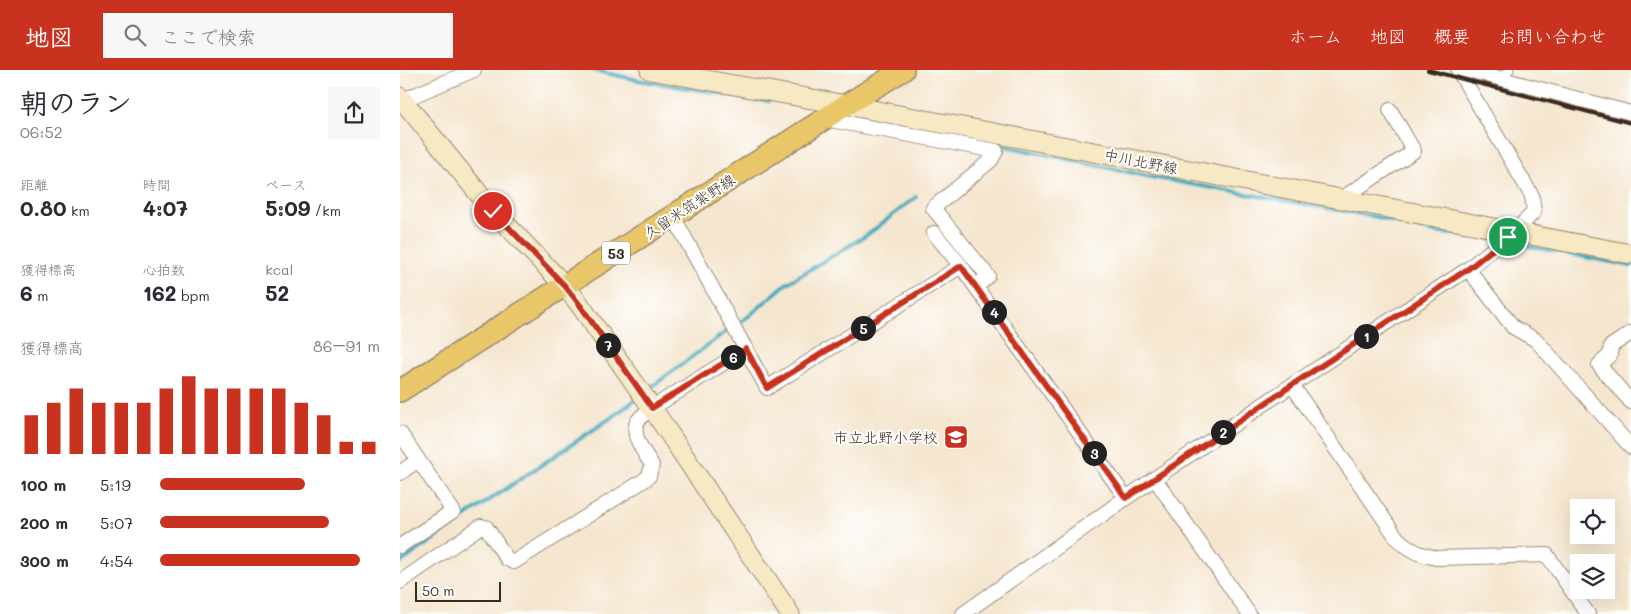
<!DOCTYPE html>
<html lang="ja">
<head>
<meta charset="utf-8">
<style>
  body { margin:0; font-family:Mali,"Klee One",sans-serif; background:#f7f7f7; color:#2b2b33; height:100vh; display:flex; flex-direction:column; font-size:19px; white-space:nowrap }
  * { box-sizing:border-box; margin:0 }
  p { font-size:16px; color:#7c7c81 }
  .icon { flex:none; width:28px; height:28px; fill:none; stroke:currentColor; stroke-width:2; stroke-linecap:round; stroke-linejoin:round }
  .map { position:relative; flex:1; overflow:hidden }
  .side { display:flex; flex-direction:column; background:#fff; width:400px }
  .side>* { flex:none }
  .controls { position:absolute; left:1170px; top:429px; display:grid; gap:10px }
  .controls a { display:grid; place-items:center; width:45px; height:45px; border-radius:0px; background:#fff; box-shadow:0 5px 20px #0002; font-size:25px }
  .scale { position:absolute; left:15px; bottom:12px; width:86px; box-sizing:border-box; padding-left:5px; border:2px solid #3b2a1e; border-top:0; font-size:14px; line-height:18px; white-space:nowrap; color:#3b2a1e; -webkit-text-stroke:4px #fff; paint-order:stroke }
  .pin { position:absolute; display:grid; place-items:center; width:42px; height:42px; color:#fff; margin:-21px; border:2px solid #fff; border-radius:50%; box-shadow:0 1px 5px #0007 }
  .km { position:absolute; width:25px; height:25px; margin:-12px; border-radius:50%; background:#222; color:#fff; font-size:14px; line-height:25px; text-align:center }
  .round { display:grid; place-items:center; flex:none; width:52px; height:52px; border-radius:0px; background:#f7f7f7 }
  .head { display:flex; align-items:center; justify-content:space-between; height:85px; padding:0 20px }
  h1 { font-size:28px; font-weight:700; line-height:38px }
  .stats { display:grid; grid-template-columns:repeat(3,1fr); gap:8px; height:85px; padding:5px 20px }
  .stats div { display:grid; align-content:center }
  .stats b { font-size:21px; font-weight:700 }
  .stats small { font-size:14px; font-weight:400 }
  .stats p { font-size:14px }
  .chart { height:140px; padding:10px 20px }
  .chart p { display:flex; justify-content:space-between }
  .chart svg { width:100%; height:90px; margin-top:5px; stroke:#c8321e; stroke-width:6 }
  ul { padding:0 20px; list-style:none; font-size:16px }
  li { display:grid; grid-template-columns:80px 60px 1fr; align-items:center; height:38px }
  li i { height:12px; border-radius:6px; background:#c8321e }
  header { display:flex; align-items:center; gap:30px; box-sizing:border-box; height:70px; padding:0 25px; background:#c8321e; color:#fff }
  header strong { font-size:24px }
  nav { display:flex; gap:28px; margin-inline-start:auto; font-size:18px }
  .search { width:350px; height:45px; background:#f7f7f7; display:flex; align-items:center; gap:12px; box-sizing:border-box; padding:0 18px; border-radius:0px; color:#7c7c81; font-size:19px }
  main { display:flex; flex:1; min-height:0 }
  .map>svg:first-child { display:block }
</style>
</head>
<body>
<header>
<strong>地図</strong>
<div class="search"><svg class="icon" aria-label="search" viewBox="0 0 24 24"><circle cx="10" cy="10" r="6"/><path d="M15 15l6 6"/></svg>ここで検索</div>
<nav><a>ホーム</a><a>地図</a><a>概要</a><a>お問い合わせ</a></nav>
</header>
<main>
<section class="side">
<div class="head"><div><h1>朝のラン</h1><p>06:52</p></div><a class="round"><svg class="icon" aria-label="share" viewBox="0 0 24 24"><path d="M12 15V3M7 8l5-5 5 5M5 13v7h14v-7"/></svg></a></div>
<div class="stats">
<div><p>距離</p><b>0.80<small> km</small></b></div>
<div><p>時間</p><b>4:07</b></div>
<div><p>ペース</p><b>5:09<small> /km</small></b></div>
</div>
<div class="stats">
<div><p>獲得標高</p><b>6<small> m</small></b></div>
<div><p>心拍数</p><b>162<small> bpm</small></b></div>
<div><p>kcal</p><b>52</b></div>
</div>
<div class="chart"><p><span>獲得標高</span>86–91 m</p>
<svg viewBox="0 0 160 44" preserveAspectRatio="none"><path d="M5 44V25M15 44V19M25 44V12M35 44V19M45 44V19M55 44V19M65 44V12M75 44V6M85 44V12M95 44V12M105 44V12M115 44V12M125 44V19M135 44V25M145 44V38M155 44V38"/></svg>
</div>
<ul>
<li><b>100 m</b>5:19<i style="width:66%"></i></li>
<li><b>200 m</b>5:07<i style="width:77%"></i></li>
<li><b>300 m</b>4:54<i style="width:91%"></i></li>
</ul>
</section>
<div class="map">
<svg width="1231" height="544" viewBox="0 0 1231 544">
  <rect width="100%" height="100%" fill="#fff"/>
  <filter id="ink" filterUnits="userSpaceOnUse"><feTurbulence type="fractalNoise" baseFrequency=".02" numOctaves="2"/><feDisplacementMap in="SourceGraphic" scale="10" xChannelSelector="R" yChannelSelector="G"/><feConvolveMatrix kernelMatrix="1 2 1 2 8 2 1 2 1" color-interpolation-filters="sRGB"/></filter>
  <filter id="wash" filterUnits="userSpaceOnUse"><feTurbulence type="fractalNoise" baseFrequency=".0096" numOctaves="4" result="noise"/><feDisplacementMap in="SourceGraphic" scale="20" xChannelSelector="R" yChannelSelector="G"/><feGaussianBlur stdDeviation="1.12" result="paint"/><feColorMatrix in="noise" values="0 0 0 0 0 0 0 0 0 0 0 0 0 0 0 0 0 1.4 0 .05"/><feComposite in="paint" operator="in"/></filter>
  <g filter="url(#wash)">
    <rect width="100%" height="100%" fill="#f5e6cf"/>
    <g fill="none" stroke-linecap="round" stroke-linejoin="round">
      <path stroke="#3ea9be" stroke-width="4" d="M192,0L243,11L369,31
        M563,67L756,108L977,147L1038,163L1078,166L1098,170
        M1107,172L1231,196
        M337,254L349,246L386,214L467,165L516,127
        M246,321L331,258
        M0,493L60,450L215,345L239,327"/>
    </g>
  </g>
  <g filter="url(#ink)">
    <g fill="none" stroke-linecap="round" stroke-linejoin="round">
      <defs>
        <path id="lane" d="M1098,7L1110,0"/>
        <path id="street" d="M1068,0L1231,43
          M3,30L74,0
          M425,49L596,81L591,90L533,138L588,206L576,217
          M941,129L1014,81L990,40
          M273,146L367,318L561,196
          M534,163L561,196L726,428
          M1068,199L1113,257L1136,270L1231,377
          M1231,263L1211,276L1210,285L1199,295L1231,332
          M892,315L997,468L1005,475L1018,483L1036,488L1147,485L1188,544
          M0,363L53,441L0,476
          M0,403L18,390
          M755,409L849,544
          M0,512L81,456L86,457L107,489L114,492L243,411L249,406L252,395C245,383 227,362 240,348C243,345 248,341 252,338L346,279
          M563,544L726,428L892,315L1068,199L1114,162L1134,142L1132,126L1058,0"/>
        <path id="secondary" d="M250,0L446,35L1231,184
          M0,27L93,141L165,216L180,235L252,338L390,544"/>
        <path id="primary" d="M0,321L446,35L503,0"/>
      </defs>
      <use href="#lane" stroke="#988876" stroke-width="9"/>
      <use href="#street" stroke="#988876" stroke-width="16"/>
      <use href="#secondary" stroke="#988876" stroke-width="21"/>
      <use href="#primary" stroke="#988876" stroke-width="24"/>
      <use href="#lane" stroke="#fff" stroke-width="7"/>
      <use href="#street" stroke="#fff" stroke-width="14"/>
      <use href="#secondary" stroke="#f6e9c3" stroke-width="19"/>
      <use href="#primary" stroke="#e9c769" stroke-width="21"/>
      <path stroke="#3b2a1e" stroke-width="4" d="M1028,0L1231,53"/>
    </g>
  </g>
  <g fill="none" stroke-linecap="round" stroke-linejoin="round" filter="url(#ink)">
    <defs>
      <path id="route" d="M93,141L165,216L180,235L252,338L346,279L367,318L561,196L726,428L892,315L1068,199L1108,167"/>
    </defs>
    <use href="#route" stroke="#fff" stroke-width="10"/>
    <use href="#route" stroke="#c8321e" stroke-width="6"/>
  </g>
  <defs>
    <symbol id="school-square" viewBox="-11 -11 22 22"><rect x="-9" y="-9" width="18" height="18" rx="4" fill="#c8321e" stroke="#fff"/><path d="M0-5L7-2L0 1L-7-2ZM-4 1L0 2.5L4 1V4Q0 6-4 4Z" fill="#fff"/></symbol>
  </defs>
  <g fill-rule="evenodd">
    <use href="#school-square" x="542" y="353" width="28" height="28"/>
  </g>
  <g text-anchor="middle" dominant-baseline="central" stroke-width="4" stroke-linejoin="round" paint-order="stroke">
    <rect fill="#fff" stroke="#766a62" stroke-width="1" x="202" y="171.5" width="28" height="23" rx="4"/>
    <g font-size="14" font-weight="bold" fill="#3b2a1e">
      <text x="216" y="183">53</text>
    </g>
    <g font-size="15" fill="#3b2a1e" stroke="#fff">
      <text transform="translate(741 91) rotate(11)">中川北野線</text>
      <text transform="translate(289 136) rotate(-33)">久留米筑紫野線</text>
    </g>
    <g font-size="15" fill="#3b2a1e" stroke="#fff" text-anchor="end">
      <text x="538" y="367">市立北野小学校</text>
    </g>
  </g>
</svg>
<div class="controls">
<a><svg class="icon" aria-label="locate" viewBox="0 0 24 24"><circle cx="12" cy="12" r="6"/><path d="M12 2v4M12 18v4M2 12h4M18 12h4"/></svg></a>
<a><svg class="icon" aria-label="layers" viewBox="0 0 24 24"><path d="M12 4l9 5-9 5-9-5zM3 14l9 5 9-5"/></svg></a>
</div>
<div class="scale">50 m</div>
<div class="pin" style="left:1108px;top:167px;background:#1e9e55"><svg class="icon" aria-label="arrive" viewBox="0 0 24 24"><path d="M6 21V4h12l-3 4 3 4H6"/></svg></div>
<div class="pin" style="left:93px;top:141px;background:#d93025"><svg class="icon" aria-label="check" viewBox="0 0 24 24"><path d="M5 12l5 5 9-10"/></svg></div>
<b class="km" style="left:966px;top:266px">1</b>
<b class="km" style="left:823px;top:362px">2</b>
<b class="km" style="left:694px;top:383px">3</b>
<b class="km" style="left:594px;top:242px">4</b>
<b class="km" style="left:463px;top:258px">5</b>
<b class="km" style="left:333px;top:287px">6</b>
<b class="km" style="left:208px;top:275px">7</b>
</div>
</main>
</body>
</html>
